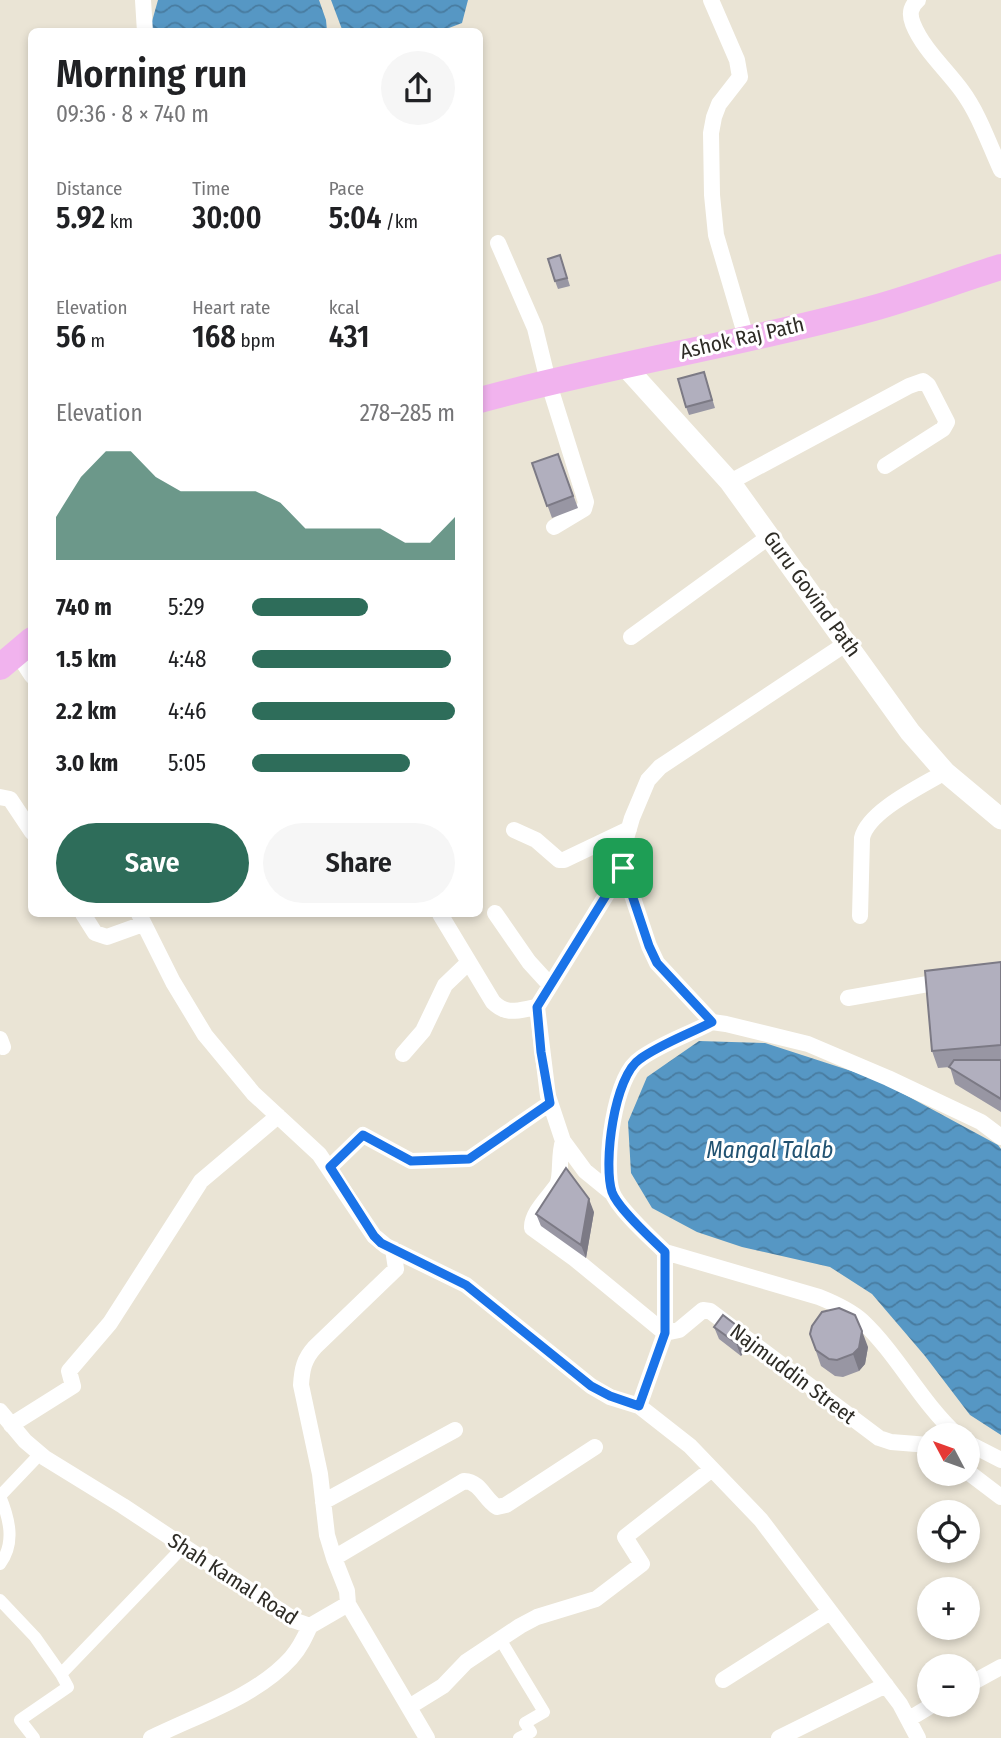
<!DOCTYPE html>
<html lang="en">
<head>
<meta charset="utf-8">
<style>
  body { margin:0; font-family:"Fira Sans Condensed",sans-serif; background:#f6f6f6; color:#202124; height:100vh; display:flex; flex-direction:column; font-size:26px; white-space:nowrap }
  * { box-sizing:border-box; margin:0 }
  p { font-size:23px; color:#757577 }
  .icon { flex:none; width:38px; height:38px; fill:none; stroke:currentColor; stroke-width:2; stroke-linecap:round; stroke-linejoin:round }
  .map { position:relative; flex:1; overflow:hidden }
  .panel { position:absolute; left:28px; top:28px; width:455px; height:889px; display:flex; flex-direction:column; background:#fff; border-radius:10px; box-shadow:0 4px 10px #0003 }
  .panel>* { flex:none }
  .needle { width:46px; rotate:311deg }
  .controls { position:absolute; left:917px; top:1423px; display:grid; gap:14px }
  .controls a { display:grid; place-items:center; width:63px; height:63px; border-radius:50%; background:#fff; box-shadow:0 4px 10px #0003; font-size:35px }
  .pin { position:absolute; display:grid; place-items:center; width:60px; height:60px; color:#fff; margin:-30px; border-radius:14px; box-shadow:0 4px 10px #0006 }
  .round { display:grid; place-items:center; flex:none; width:74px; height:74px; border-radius:37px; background:#f6f6f6 }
  .overview { display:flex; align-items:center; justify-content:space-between; height:119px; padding:0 28px }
  h1 { font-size:38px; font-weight:600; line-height:52px }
  .metrics { display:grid; grid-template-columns:repeat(3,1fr); gap:10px; height:119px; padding:7px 28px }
  .metrics div { display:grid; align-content:center }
  .metrics b { font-size:30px; font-weight:600 }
  .metrics small { font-size:19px; font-weight:400 }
  .metrics p { font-size:19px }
  .chart { height:196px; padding:14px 28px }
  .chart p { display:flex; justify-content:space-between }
  .chart svg { width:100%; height:126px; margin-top:7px; fill:#2e6d5a; opacity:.7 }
  .cta { display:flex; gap:14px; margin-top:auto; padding:14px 28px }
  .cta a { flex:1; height:80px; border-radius:42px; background:#2e6d5a; color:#fff; font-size:28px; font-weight:600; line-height:80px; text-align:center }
  .cta a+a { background:#f6f6f6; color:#202124 }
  ul { padding:0 28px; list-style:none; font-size:23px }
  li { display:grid; grid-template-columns:112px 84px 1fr; align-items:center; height:52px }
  li i { height:18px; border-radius:9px; background:#2e6d5a }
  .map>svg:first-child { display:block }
</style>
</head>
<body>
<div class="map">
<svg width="1001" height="1738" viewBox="0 0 1001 1738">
  <defs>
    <pattern id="water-waves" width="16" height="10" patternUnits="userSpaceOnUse" patternTransform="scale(1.75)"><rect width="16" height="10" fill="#5697c4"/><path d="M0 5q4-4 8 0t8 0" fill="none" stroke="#487b9f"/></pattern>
  </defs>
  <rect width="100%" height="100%" fill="#eae4d5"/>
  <path fill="url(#water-waves)" d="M158,0H319L326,20L327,31L149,32Z
    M331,0H468L462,23L441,31L343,32Z
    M699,1041L765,1043L876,1079L998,1145L1001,1149V1435L970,1415L925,1356L872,1294L830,1267L742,1247L697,1232L652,1208L631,1173L628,1122L647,1077Z"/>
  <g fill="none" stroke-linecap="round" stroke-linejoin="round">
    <path stroke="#fff" stroke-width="12" d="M0,1496C9,1518 16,1543 0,1564
      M0,1496L40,1454
      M0,1600L35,1637L61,1674
      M500,1639L544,1712L525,1723L531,1732L519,1738
      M34,1738L20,1720L68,1687L61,1674L184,1546"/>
    <path stroke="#fff" stroke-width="16" d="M143,0L145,32
      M711,0L737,60L740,77L719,104L714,117L711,133L712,195L716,235L746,337
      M918,0C910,7 909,14 913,24C923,49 946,69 962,91C979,114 989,144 1001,170
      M498,243L535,328L548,381L586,502L584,509L554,527
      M730,482L909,386L923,381L928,385L947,422L943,429L885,466
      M631,637L770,536
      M17,653L32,676
      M0,797L10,799L32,832
      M514,830L536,840L559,860H564L629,829
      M495,913L529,962L550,985
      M83,914L95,933L107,937L143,924
      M139,914L173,982L205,1035L253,1093L319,1154L374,1236L386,1246L466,1285L591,1386L610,1397L639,1406L690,1446L761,1520L900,1704L918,1738
      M440,914L493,1002C507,1016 518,1010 537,1007
      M860,916L862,838C868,811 922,786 945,772
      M848,998L945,981
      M712,1022L657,963L649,946L623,868L625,842L632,818L648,780L660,767L847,643
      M0,1039L3,1047
      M403,1054L423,1031L445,985L469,962
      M563,1141C558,1156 562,1175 557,1185C549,1197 531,1213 532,1228L575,1259L665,1333
      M330,1167L363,1135L411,1161L469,1159L550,1103
      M612,1193L585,1171L563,1141L548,1096L537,1007L623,868
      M665,1252L819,1297C834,1303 850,1310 862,1321C898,1355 920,1401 957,1435
      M665,1333L679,1330L703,1310L710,1311L879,1438L891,1442L929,1445
      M639,1406L665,1333V1252C652,1239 618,1209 612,1192C603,1164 614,1076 640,1059C660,1044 690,1034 712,1022L726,1024L808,1044L888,1078L981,1122L1001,1137
      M0,1411L25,1441L45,1458L123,1506L296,1621L310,1626L348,1604L427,1738
      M11,1425L73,1386L69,1371L110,1323L201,1181L278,1116
      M968,1443L1001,1460
      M968,1472L1001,1497
      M323,1502L455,1430
      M334,1558L464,1481C481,1482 484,1499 497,1507L506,1505L595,1447
      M348,1604L347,1591L334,1558L327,1535L320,1474L301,1385C302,1369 304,1359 315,1347L396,1269L393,1249
      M723,1680L830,1612
      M968,1685L1001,1667
      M409,1707L443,1686L466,1662L520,1626L537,1617L596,1599L642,1564L625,1537L712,1469
      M909,1719L934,1704
      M151,1738C197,1715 256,1697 291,1658C300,1648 305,1637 310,1626
      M779,1738L886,1685"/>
    <path stroke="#fff" stroke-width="21" d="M625,366L730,482L910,732L945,772L1001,819"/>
    <path stroke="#f1b3ee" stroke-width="26" d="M480,400C610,364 744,344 874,308C917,296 959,280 1001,267
      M0,667L32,640"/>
  </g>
  <path fill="#9896a3" d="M563,264L570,286L558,289L555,281Z
    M704,372L715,408L689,415L686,407Z
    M558,454L578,508L552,518L532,463Z
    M1001,962V1112L955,1084L950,1067L938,1068L932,1051Z
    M594,1212L586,1258L541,1226L536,1214Z
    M714,1327L749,1344L741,1356L719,1339Z
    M810,1334L868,1347L865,1364L859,1371L843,1377L835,1376L821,1366Z"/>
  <path fill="#7c7a85" d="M589,1199L594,1212L586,1258L581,1245Z
    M862,1331L868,1347L865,1364L859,1371L853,1354Z
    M745,1332L749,1344L741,1356L736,1343Z"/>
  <path fill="#b1afbe" stroke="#7c7a85" stroke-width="2" d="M560,255L567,278L555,281L548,259Z
    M704,372L712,400L686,407L678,379Z
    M558,454L573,496L547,506L532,463Z
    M1001,962V1045L932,1051L925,971Z
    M954,1060H1001V1099L949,1067Z
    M566,1168L589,1199L581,1245L536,1214Z
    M839,1308L855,1315L862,1331L859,1348L853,1354L837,1360L829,1359L816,1350L810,1334L812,1326L822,1312Z
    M723,1315L745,1332L736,1343L714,1327Z"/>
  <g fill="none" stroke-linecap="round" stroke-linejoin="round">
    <defs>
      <path id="route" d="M623,868L649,946L657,963L712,1022C689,1034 661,1044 640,1059C614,1076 603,1164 612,1192C618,1209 652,1239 665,1252V1333L639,1406L610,1396L591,1386L466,1285L381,1243L374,1236L330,1167L363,1135L411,1161L469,1159L550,1103L541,1052L537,1007Z"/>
    </defs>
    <use href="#route" stroke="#fff" stroke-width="14"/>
    <use href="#route" stroke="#1a73e8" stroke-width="9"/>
  </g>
  <g text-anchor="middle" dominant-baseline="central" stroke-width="6" stroke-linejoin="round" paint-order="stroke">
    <g font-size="21" fill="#2e2c26" stroke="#fff">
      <text transform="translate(742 338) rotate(-13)">Ashok Raj Path</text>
      <text transform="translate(812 594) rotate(54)">Guru Govind Path</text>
      <text transform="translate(793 1374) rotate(37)">Najmuddin Street</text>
      <text transform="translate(233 1579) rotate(33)">Shah Kamal Road</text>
    </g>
    <g font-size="23" font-style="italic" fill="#225372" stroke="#fff">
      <text x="770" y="1150">Mangal Talab</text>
    </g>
  </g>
</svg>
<div class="controls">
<a><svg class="needle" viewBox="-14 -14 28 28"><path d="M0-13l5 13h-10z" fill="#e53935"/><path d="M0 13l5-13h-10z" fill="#757577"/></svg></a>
<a><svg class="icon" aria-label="locate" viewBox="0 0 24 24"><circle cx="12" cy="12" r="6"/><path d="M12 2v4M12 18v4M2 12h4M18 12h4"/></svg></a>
<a>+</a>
<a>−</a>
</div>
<div class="pin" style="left:623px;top:868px;background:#1e9e55"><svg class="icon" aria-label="arrive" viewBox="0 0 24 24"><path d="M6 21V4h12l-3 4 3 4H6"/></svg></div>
<section class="panel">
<div class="overview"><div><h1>Morning run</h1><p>09:36 · 8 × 740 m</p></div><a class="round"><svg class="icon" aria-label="share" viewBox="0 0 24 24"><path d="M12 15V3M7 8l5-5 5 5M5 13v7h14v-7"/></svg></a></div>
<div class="metrics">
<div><p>Distance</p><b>5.92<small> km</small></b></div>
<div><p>Time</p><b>30:00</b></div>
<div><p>Pace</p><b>5:04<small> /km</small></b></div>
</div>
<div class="metrics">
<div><p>Elevation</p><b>56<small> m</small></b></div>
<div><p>Heart rate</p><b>168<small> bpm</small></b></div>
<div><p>kcal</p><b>431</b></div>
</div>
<div class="chart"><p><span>Elevation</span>278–285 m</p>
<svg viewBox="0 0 160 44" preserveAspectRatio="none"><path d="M0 44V29L10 15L20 6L30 6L40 15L50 20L60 20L70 20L80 20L90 24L100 33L110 33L120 33L130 33L140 38L150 38L160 29V44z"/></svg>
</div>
<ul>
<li><b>740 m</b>5:29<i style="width:57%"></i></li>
<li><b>1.5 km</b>4:48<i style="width:98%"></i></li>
<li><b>2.2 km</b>4:46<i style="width:100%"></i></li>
<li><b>3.0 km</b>5:05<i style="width:78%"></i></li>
</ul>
<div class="cta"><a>Save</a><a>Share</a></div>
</section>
</div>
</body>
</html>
